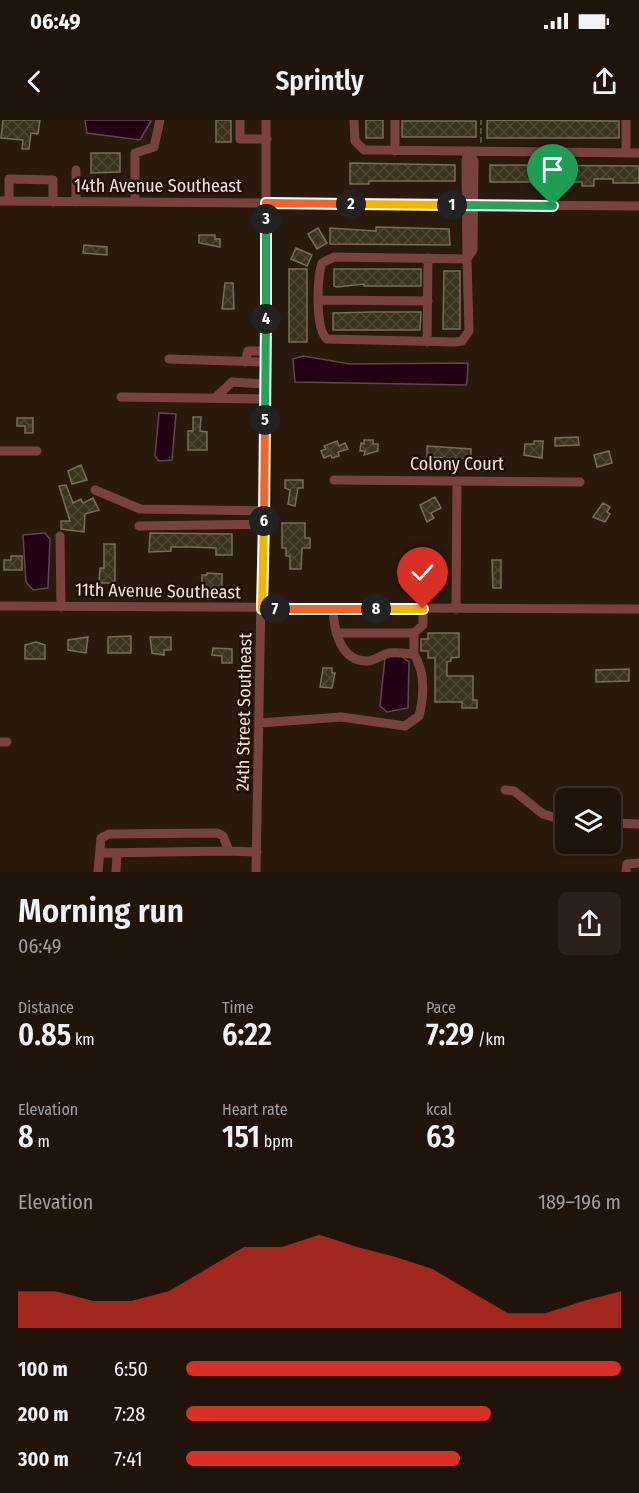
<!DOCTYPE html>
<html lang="en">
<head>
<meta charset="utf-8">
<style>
  body { margin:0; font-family:"Fira Sans Condensed",sans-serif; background:#2d2018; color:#f1f3f6; height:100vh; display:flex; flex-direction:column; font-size:22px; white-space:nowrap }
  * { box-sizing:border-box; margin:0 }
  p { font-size:20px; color:#a29e9c }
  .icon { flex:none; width:33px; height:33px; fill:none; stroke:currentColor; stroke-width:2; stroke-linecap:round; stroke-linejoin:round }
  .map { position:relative; height:752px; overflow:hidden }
  .details { display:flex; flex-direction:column; background:#20130a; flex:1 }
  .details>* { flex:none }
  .fabs { position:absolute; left:555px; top:668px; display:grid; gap:12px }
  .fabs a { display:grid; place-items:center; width:66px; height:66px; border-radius:9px; background:#20130a; box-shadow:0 2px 4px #0004,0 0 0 2px #3d322b; font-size:30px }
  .pin { position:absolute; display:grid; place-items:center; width:51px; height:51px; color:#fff; margin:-62px -26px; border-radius:50% 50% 50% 0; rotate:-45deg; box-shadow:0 0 6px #0007 }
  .pin .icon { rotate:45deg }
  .km { position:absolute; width:30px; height:30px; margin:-15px; border-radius:50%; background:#222; color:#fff; font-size:16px; line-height:30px; text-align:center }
  .round { display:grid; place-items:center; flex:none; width:63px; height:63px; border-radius:9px; background:#2d2018 }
  .head { display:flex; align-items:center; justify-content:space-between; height:102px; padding:0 18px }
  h1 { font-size:33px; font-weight:600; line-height:45px }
  .figures { display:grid; grid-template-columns:repeat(3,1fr); gap:9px; height:102px; padding:6px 18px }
  .figures div { display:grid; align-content:center }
  .figures b { font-size:30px; font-weight:600 }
  .figures small { font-size:16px; font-weight:400 }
  .figures p { font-size:16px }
  .chart { height:168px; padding:12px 18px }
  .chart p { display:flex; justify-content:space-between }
  .chart svg { width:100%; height:108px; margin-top:6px; fill:#d93025; opacity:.7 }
  ul { padding:0 18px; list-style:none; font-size:20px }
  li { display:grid; grid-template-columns:96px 72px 1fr; align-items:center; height:45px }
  li i { height:15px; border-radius:8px; background:#d93025 }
  .status { display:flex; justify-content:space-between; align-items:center; height:42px; padding:0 30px; background:#20130a; direction:ltr }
  .status svg { height:16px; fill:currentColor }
  header { display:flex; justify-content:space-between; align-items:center; height:78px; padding:0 18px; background:#20130a; font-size:27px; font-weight:600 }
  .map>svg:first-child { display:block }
</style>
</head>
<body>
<div class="status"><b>06:49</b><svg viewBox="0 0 49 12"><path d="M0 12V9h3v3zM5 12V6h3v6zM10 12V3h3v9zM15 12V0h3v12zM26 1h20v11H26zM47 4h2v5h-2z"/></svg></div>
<header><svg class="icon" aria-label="back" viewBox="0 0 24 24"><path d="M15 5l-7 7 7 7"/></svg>Sprintly<svg class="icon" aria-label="share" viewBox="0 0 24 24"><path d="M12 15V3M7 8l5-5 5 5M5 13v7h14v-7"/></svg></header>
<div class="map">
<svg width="639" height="752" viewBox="0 0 639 752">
  <defs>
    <pattern id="building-cross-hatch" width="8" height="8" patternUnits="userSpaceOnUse" patternTransform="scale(1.5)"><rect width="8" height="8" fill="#3b331f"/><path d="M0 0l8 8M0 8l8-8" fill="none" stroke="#4e4734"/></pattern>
  </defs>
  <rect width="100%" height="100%" fill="#2a190d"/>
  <path fill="#220114" stroke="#604550" stroke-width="1.5" d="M85,0H150L151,1L140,20L87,13Z
    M303,236L350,244L468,243L467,262L466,265L295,262L293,239Z
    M159,293L176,294L172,340L159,341L155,336Z
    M45,413L50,419L48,468L33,470L26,462L23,415Z
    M396,533L409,542L408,588L387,592L380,586L385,538Z"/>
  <path fill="url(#building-cross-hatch)" stroke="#776e58" stroke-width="1.5" d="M3,0H40L38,14L31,13L29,29H22L23,20L1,18Z
    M216,0H231V22H216Z
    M366,0H383V18H366Z
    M487,0L619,1V18H487Z
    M402,1H476V17H402Z
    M91,33H120V52L91,53Z
    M350,43L455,45V61H369V64H350Z
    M490,45L639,46V63H613V59H594V66H582V62H490Z
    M376,107L449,109L450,125L330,124V108L376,111Z
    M318,108L327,123L317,129L308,114Z
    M199,115H215V119H220V127L199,123Z
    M84,125L107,127V135L83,133Z
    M296,128L312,135L307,146L291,139Z
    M289,149H307V222H289Z
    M334,149H421V166H364V164L337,167L334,166Z
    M444,151H460V209H443Z
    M225,163H233L234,189H222Z
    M372,192H421L420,210H333V193Z
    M193,297H201L200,311L207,312V330H188V311H193Z
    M17,298H33V313H25V306H17Z
    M578,317L579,325L555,326V318Z
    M364,320H373V324H378V331L364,335L365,331H360L361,323L364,324Z
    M337,321L339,326L345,323L348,329L338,332L339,336L332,338L331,335L324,338L321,331L326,329L324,326Z
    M534,321H543L542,338L524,335L525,324H534Z
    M427,326L471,329V339L427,337Z
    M609,331L612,343L597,347L594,335Z
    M81,345L87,360L72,364L68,351Z
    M285,360H303V368H298L295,386L288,384L290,370L285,368Z
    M66,365L73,383L81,379L83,383L93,378L99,390L85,394L84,412L61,409V401H70L59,366Z
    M435,377L441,388L431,393L434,398L427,402L420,385Z
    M603,383L610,387L607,392L610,394L605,402L593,397Z
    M282,403H305V418H310V428H302L301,449H290V436H286V428H282Z
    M150,413L232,414V435H216V428L191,427H171V431L149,432Z
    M104,424H115V461L110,463H99L100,448H104Z
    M11,436H22V450H4V440H11Z
    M403,438H413V454H423V449H438V463L403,458Z
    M492,440H501V468H493Z
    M207,453L222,454V468L202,467V455H207Z
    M428,513H459V537L451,538V541L447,542V556H473V580H477V588H462V582H435V538H428V531H421V519H428Z
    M131,516V533H108V517Z
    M88,517L86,533L68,530V520Z
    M150,517H171V530H164V535L152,533Z
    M36,522L45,525V539H25V525Z
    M213,528L232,529V543H222V536L212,535Z
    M323,548H332V553H335L332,568L320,567Z
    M629,549V561L596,562V550Z"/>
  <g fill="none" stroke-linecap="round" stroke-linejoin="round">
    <path stroke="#6c5c52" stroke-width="1.5" stroke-dasharray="6 3" stroke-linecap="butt" d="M481,23V0"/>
    <path stroke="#794241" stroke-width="9" d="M240,0V19H267
      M354,0L355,21L364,30H371L639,33
      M626,0V32
      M395,31V0
      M468,31L474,41L473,130L467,139L466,42Z
      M0,81L639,86
      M9,81V59L53,60V82
      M76,82V50
      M135,82V33L154,27L160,0
      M334,137L467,139L469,211L462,221L455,222L327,219C315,209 317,159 322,143Z
      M319,180L428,181
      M427,222L428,138
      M169,239L266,242
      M245,242L248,231H266
      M121,277L265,279
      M215,278L232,262L265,264
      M0,331H37
      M334,360L580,362
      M95,370L140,389L264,391
      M139,406L264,404
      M60,416L61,487
      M0,486L639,489
      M333,489C334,510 340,542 368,541C375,540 380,536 386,534C394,531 405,534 414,534V513L423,505V489
      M456,489L457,361
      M336,513H414
      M260,603L341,597L405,606L419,596C424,576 425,552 414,534
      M0,622H7
      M505,670L514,671L543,694L566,701
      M610,703L639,704
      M100,733L229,731
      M98,752L101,718L109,714L217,713L223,716L229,731L257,732
      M116,752L117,733
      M256,752L266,201V0
      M626,752L627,744L639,743"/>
  </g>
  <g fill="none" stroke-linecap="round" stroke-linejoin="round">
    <defs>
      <path id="split-1" d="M452,85L553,86"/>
      <path id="split-2" d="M351,84L452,85"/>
      <path id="split-3" d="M266,99V83L351,84"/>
      <path id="split-4" d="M266,99V199"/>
      <path id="split-5" d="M265,300L266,199"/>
      <path id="split-6" d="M264,401L265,300"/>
      <path id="split-7" d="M264,401L262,489H275"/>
      <path id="split-8" d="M275,489H376"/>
      <path id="split-9" d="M376,489H423"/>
    </defs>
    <use href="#split-1" stroke="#fff" stroke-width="12"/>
    <use href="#split-2" stroke="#fff" stroke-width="12"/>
    <use href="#split-3" stroke="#fff" stroke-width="12"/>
    <use href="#split-4" stroke="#fff" stroke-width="12"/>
    <use href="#split-5" stroke="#fff" stroke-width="12"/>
    <use href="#split-6" stroke="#fff" stroke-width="12"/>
    <use href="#split-7" stroke="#fff" stroke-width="12"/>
    <use href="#split-8" stroke="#fff" stroke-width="12"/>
    <use href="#split-9" stroke="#fff" stroke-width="12"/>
    <use href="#split-1" stroke="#22a559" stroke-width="8"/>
    <use href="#split-2" stroke="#f5b400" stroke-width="8"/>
    <use href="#split-3" stroke="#f0652b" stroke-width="8"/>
    <use href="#split-4" stroke="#22a559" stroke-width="8"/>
    <use href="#split-5" stroke="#22a559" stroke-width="8"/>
    <use href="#split-6" stroke="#f0652b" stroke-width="8"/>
    <use href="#split-7" stroke="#f5b400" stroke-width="8"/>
    <use href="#split-8" stroke="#f0652b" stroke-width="8"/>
    <use href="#split-9" stroke="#f5b400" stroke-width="8"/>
  </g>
  <g text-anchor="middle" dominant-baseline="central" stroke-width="5" stroke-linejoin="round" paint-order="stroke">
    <g font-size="18" fill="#f0e3dc" stroke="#201005">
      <text x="158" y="66">14th Avenue Southeast</text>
      <text x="457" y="344">Colony Court</text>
      <text transform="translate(158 471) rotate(1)">11th Avenue Southeast</text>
      <text transform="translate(244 592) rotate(-89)">24th Street Southeast</text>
    </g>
  </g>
</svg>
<div class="fabs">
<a><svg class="icon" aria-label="layers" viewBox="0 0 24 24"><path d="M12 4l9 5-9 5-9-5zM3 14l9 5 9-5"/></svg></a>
</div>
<div class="pin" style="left:553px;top:86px;background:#1e9e55"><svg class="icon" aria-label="arrive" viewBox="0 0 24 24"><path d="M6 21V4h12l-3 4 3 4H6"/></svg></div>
<div class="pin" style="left:423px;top:489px;background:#d93025"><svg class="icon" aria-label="check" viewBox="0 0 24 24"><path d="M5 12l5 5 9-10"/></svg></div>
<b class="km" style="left:452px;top:85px">1</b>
<b class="km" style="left:351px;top:84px">2</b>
<b class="km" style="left:266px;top:99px">3</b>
<b class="km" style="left:266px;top:199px">4</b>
<b class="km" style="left:265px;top:300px">5</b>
<b class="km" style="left:264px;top:401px">6</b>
<b class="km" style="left:275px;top:489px">7</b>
<b class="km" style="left:376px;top:489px">8</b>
</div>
<section class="details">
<div class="head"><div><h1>Morning run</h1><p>06:49</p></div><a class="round"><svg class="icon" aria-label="share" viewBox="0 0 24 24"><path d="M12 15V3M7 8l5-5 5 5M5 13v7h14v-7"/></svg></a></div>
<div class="figures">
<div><p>Distance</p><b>0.85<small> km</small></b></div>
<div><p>Time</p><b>6:22</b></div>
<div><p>Pace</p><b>7:29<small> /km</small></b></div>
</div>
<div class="figures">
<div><p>Elevation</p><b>8<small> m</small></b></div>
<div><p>Heart rate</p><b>151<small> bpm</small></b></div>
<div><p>kcal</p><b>63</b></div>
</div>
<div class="chart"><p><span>Elevation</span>189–196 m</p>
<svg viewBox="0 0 160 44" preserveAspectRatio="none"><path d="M0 44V29L10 29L20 33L30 33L40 29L50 20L60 11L70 11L80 6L90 11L100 15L110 20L120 29L130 38L140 38L150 33L160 29V44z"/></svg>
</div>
<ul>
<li><b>100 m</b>6:50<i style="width:100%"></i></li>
<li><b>200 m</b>7:28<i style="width:70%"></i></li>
<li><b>300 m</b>7:41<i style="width:63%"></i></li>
</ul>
</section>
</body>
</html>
